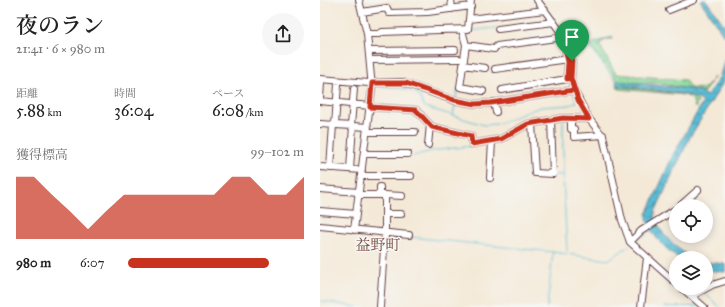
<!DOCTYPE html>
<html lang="ja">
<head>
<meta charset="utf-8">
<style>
  body { margin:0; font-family:"IM FELL Great Primer","Noto Serif JP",serif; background:#f6f6f6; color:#222; height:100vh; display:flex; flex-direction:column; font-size:15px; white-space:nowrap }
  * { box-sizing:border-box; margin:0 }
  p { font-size:13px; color:#767676 }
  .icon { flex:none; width:22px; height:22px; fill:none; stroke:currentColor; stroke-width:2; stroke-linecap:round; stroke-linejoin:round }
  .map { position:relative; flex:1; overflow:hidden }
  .panel { display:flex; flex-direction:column; background:#fff; width:320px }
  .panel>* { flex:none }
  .controls { position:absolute; left:349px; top:199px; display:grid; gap:8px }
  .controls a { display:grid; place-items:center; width:44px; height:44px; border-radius:50%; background:#fff; box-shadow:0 2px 10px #0003; font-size:20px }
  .pin { position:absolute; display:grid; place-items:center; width:34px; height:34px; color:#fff; margin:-41px -17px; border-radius:50% 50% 50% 0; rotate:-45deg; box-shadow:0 0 4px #0007 }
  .pin .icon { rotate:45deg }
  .round { display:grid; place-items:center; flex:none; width:42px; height:42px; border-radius:21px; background:#f6f6f6 }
  .summary { display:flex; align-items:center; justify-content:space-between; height:68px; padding:0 16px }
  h1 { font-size:22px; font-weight:600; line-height:30px }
  .metrics { display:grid; grid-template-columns:repeat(3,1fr); gap:6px; height:68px; padding:4px 16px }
  .metrics div { display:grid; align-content:center }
  .metrics b { font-size:17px; font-weight:600 }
  .metrics small { font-size:11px; font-weight:400 }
  .metrics p { font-size:11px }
  .chart { height:112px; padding:8px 16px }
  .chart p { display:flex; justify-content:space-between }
  .chart svg { width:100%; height:72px; margin-top:4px; fill:#c8321e; opacity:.7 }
  ul { padding:0 16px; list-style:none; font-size:13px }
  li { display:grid; grid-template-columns:64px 48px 1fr; align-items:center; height:30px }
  li i { height:10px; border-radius:5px; background:#c8321e }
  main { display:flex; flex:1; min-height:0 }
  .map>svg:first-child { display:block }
</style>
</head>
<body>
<main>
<section class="panel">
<div class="summary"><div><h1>夜のラン</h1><p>21:41 · 6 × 980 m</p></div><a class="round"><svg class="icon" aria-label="share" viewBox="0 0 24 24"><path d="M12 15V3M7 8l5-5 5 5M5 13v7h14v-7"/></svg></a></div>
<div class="metrics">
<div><p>距離</p><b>5.88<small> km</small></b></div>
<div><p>時間</p><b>36:04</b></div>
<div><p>ペース</p><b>6:08<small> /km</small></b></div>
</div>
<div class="chart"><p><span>獲得標高</span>99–102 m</p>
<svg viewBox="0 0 160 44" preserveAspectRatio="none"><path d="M0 44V6L10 6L20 17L30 27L40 38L50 27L60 17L70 17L80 17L90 17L100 17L110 17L120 6L130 6L140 17L150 17L160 6V44z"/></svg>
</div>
<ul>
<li><b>980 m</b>6:07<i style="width:80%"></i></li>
</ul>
</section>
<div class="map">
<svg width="405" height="307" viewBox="0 0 405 307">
  <defs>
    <pattern id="grass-dots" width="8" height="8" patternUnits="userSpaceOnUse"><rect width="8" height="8" fill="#87da9b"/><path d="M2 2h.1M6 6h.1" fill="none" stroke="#76bb86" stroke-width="1.8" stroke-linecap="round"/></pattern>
    <pattern id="water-waves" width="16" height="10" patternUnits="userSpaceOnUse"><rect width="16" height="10" fill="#57bcd5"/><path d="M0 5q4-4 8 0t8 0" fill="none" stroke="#4a98ad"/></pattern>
  </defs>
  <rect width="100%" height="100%" fill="#f6f6f2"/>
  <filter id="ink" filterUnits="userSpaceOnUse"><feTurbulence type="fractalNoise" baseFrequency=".025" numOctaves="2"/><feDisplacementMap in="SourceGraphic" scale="8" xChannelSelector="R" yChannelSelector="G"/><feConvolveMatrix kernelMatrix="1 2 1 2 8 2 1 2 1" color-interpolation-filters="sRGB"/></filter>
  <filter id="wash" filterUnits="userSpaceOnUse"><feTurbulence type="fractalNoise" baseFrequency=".012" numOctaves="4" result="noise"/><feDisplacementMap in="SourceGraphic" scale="16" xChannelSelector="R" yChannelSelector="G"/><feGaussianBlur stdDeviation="0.9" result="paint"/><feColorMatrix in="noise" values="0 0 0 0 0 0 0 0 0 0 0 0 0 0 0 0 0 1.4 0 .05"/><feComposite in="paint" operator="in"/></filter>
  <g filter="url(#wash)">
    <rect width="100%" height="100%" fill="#f4e9d7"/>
    <path fill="url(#grass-dots)" stroke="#687c63" d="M288,38H293V39H287L279,44L296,74L365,80L370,88C390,89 384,89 395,76L384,92L338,83L299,82L269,45Z
      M297,86L366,95L374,97L378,102L375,108L372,98L364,95L299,89Z"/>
    <path fill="url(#water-waves)" stroke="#506e80" d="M380,0H386L405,26V37Z
      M405,58V79L369,139L335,212C334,230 359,251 373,258H358C345,248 326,231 327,214L353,155L383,102C368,90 317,89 297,85L296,81L361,88L379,91L387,96L399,78Z
      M386,262L405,264V272L386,270Z"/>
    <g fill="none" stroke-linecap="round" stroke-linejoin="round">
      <path stroke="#57bcd5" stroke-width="1" d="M149,31L176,28
        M276,42L292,37
        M252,53L269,46L296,82
        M58,86C72,87 88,87 99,96C102,99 102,104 105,107L164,125L177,124L220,107L250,105L257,102L253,94
        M136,99L138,88
        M133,116L135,104
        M243,121V175L247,251
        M93,156L111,151L151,146
        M235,175H243
        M90,237L233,252L288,260L309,246
        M315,241L332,230
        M383,292L400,307
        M0,301L37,307
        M227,307L233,252
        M344,307L379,306"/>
    </g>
  </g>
  <g filter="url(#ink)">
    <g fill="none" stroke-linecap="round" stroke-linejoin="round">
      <defs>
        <path id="minor" d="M131,0L132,9
          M217,0L243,35L252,61L251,79L254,90L269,119L283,136L302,220L310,242L356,283
          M349,10L374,0
          M42,12L67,8L69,13L108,12L151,6
          M149,19L225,10
          M178,29L234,22
          M142,30L146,45L140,87L163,91
          M47,34H59L62,32L148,29L151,0
          M146,45L174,49
          M177,46L244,37
          M49,51L135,50
          M50,60L139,59
          M143,65L165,68
          M175,69L248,59
          M0,79L49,83L82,82L133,100L155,104L171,103L254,90
          M182,90L247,79L248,62L246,53
          M0,98L1,83
          M0,101L50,106
          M174,102L176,112
          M50,107L96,110L112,127L151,136L152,144L181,139L208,124L243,118L269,119
          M251,118V129H254V137L283,135
          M0,124L48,127
          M212,124L215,173L233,174L231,120
          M15,125L18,84
          M31,126L34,89
          M47,132H95
          M108,145L110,125
          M44,154H88
          M0,167L42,170
          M10,168L13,125
          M30,169L33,126
          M41,176H91
          M170,178L172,141
          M0,189L39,192
          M38,195H65V234L60,307
          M60,195V187
          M65,195L82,196
          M360,206L378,190
          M0,211L36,214
          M65,214H81
          M0,226L89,235
          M34,230L52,88L47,34L39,0
          M310,242L321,231L356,209
          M362,288L384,307
          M372,296L392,285L405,281
          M321,307L327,258"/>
      </defs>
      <use href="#minor" stroke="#643d45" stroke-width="8"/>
      <use href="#minor" stroke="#fff" stroke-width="6"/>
    </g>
  </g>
  <g fill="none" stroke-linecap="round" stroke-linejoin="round" filter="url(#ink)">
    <defs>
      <path id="route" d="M252,61L251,78L254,90L171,103L155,104L134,100L86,83H52L50,107L96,110L112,127L151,136L152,144L181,139L208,124L243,118L269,119L258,100L251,78L247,79L248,62L246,52L249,50L252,61"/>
    </defs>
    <use href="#route" stroke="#fff" stroke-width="8"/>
    <use href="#route" stroke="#c8321e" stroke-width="5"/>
  </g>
  <g text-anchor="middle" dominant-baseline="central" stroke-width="3" stroke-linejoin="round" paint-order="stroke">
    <g font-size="15" fill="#7b4d45" stroke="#f6f6f2">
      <text x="58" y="245">益野町</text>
    </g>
  </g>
</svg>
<div class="controls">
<a><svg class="icon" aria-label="locate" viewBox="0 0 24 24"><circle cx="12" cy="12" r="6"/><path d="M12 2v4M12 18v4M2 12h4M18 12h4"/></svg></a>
<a><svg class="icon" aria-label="layers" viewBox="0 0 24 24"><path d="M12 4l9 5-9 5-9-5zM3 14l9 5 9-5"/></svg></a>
</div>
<div class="pin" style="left:252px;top:61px;background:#1e9e55"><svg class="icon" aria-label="arrive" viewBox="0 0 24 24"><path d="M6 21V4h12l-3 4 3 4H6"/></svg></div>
</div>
</main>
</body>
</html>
